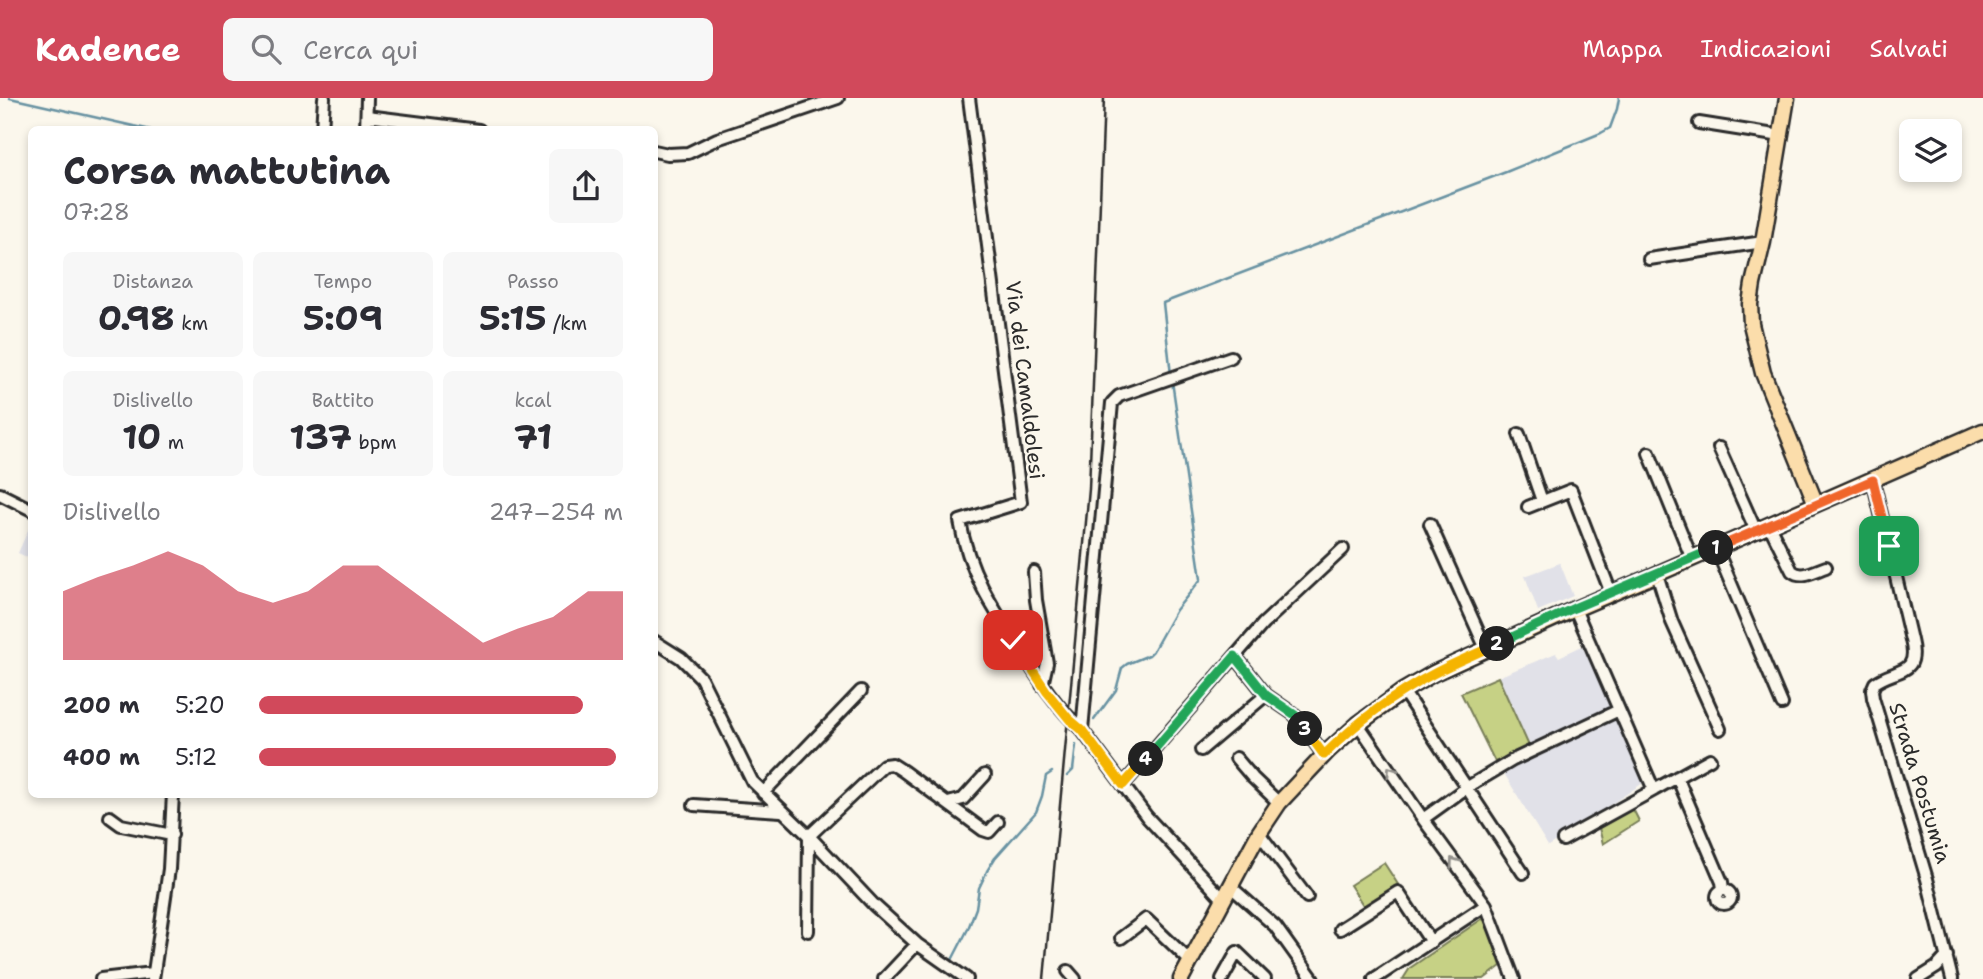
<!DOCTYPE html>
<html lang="it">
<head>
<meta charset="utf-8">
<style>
  body { margin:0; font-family:"Shantell Sans",sans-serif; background:#f7f7f7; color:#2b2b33; height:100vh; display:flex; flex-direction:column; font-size:26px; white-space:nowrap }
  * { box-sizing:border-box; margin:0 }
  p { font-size:23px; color:#7c7c81 }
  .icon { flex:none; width:38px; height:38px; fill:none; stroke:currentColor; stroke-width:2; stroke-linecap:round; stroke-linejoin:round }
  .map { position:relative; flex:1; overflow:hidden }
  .details { position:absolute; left:28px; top:28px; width:630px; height:672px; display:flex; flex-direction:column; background:#fff; border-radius:10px; box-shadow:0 4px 10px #0003 }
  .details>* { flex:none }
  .buttons { position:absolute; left:1899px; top:21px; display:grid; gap:14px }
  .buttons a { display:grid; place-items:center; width:63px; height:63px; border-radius:10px; background:#fff; box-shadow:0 4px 10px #0003; font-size:35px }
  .pin { position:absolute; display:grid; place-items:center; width:60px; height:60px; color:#fff; margin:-30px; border-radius:14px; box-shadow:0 4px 10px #0006 }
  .km { position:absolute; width:35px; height:35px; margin:-18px; border-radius:50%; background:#222; color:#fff; font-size:19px; line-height:35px; text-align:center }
  .round { display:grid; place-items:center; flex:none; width:74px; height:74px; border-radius:10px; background:#f7f7f7 }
  .head { display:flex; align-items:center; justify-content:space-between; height:119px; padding:0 35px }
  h1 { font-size:38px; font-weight:700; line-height:52px }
  .figures { display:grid; grid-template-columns:repeat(3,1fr); gap:10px; height:119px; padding:7px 35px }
  .figures div { display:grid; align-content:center; border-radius:10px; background:#f7f7f7; text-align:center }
  .figures b { font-size:35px; font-weight:700 }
  .figures small { font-size:19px; font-weight:400 }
  .figures p { font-size:19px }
  .chart { height:196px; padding:14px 35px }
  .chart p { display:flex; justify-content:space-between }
  .chart svg { width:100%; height:126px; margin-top:7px; fill:#d1495b; opacity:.7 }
  ul { padding:0 35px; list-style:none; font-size:23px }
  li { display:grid; grid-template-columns:112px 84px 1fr; align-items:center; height:52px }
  li i { height:18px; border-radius:9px; background:#d1495b }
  header { display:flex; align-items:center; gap:42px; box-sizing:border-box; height:98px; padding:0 35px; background:#d1495b; color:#fff }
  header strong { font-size:33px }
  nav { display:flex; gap:38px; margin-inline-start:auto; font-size:24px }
  .search { width:490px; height:63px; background:#f7f7f7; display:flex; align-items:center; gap:18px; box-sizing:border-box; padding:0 24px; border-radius:10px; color:#7c7c81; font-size:26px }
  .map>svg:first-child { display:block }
</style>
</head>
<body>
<header>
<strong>Kadence</strong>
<div class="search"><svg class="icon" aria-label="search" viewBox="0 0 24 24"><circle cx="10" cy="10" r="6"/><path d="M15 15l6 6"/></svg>Cerca qui</div>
<nav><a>Mappa</a><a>Indicazioni</a><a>Salvati</a></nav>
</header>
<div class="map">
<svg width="1983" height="881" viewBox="0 0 1983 881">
  <rect width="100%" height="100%" fill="#fbf7ec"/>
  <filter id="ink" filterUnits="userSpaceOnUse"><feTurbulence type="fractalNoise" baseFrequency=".0143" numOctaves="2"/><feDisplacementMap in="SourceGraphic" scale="14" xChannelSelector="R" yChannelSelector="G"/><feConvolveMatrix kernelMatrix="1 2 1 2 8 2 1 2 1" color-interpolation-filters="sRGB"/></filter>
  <g filter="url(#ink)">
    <path fill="#e1e1e8" d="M29,430L31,431V461L18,455Z
      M1560,465L1573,498L1538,513L1525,478Z
      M1582,548L1611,608L1529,648L1498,579L1556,555L1559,559Z
      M1615,618L1618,619L1646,675L1643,685L1548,748L1502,672Z"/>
    <path fill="#c6d185" stroke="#787e58" stroke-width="2" d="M1498,579L1529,648L1495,664L1461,595Z
      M1633,711L1639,723L1603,746L1599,730Z
      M1384,765L1399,788L1365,810L1350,787Z
      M1482,821L1486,822L1501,868L1484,881H1403L1410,870Z"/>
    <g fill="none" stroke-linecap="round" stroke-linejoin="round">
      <path stroke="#6892a2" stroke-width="2.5" d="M10,0L151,32
        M1171,277L1163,205L1506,74L1601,35L1610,30L1617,11L1619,0
        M1094,622L1116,592L1122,570L1127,566L1149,557L1153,553L1176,512L1201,481L1172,283
        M1067,678L1073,672L1076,647
        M952,862L968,831L976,810L979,790L987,773L995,760L1036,714L1042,698L1046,678L1052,674"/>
      <defs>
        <path id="minor" d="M969,0L1021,404L960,423C968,472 992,509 1019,550C1038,580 1056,609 1082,632L1147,719L1223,801
          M367,18L479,32
          M1699,25L1781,38
          M322,32L324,0
          M366,32L367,0
          M654,53L668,56L688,55L717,41L838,0
          M1649,161L1763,144
          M1519,336L1542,403
          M1719,350L1756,433
          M1649,355L1692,461
          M1873,382L1911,542C1920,578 1896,570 1875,585L1872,592L1873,600L1927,781L1952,881
          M0,396L32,412
          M1528,409L1571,392L1611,495
          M1430,426L1486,551
          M1769,427L1792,473C1802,481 1814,473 1826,469
          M1716,450L1782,606
          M1034,474L1036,502L1047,565L1042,587
          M1657,476L1672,524L1720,631
          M654,543L681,560L701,580L752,683L809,738L874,807L917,846L967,881
          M1235,558L1266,597
          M1403,593L1523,775
          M1358,626L1423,721L1486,807L1514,881
          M1082,632L1112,305L1119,298L1231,259
          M1201,652L1266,597L1295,617L1324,657
          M1236,660L1253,680L1279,705
          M1677,679L1722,784L1723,791
          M1123,687L1263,526L1343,451
          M1654,692L1710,661
          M763,695L861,593
          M948,705L963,701L985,677
          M694,707L781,713
          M110,719L121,727L172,737
          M1423,721L1466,690L1513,662L1619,612
          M1259,735L1307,799
          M1563,742L1654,692L1575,511
          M1230,788L1275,828L1313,881
          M1717 799a7 7 0 1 1 14 0a7 7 0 1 1-14 0Z
          M1340,831L1398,794L1431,844
          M808,833L809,738L884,667L892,666L903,673L983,732L989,734L998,724
          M1121,840L1146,821L1190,863
          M1068,873L1075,881
          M101,881L153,875
          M153,881L169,771L173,696
          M884,881L917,846
          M1222,881L1237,854L1265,881
          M1374,881L1486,807
          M1918,881L1937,869L1947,858"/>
        <path id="major" d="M1787,0L1763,144L1753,186L1750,206L1751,226L1763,275L1816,406
          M1181,881L1259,735L1279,705L1328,653L1358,626L1403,593L1434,575L1575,511L1657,476L1983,333"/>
      </defs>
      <use href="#minor" stroke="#2b2b2b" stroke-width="16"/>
      <use href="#major" stroke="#2b2b2b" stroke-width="19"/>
      <use href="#minor" stroke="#fbf7ec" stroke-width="10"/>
      <use href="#major" stroke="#fbddab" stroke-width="14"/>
      <path stroke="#2b2b2b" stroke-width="2.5" d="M1044,881L1089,391L1104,0"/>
    </g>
    <defs><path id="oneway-chevron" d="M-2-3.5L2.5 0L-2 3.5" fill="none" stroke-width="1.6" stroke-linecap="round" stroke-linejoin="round" transform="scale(1.75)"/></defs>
    <g stroke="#93918c">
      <use href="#oneway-chevron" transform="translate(1391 673) rotate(-124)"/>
      <use href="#oneway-chevron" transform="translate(1454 764) rotate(-126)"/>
    </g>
  </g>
  <g fill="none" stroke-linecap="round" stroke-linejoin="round" filter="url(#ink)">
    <defs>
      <path id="split-1" d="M1716,450L1873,382L1889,448"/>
      <path id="split-2" d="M1497,546L1574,510L1716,450"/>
      <path id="split-3" d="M1305,631L1324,657C1356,625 1393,597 1433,576C1453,565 1476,556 1497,546"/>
      <path id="split-4" d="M1146,661L1235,558L1266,597L1295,617L1305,631"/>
      <path id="split-5" d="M1013,542L1047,594L1069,621L1082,632L1123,687L1146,661"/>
    </defs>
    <use href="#split-1" stroke="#fff" stroke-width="14"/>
    <use href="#split-2" stroke="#fff" stroke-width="14"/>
    <use href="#split-3" stroke="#fff" stroke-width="14"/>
    <use href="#split-4" stroke="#fff" stroke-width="14"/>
    <use href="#split-5" stroke="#fff" stroke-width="14"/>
    <use href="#split-1" stroke="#f0652b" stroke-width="9"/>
    <use href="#split-2" stroke="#22a559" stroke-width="9"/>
    <use href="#split-3" stroke="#f5b400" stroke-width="9"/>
    <use href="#split-4" stroke="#22a559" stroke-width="9"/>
    <use href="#split-5" stroke="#f5b400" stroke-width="9"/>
  </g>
  <g text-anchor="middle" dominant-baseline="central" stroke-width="5" stroke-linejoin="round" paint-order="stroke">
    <g font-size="21" fill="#2b2b2b" stroke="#fbf7ec">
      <text transform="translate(1025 282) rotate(83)">Via dei Camaldolesi</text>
      <text transform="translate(1920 685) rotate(73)">Strada Postumia</text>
    </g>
  </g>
</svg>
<div class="buttons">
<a><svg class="icon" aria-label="layers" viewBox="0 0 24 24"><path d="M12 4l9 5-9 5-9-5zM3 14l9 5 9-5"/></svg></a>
</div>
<div class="pin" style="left:1889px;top:448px;background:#1e9e55"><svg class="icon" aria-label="arrive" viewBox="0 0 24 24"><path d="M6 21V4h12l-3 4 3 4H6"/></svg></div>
<div class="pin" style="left:1013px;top:542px;background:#d93025"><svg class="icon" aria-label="check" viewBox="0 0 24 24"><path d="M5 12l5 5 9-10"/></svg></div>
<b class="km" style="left:1716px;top:450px">1</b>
<b class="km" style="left:1497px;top:546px">2</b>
<b class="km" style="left:1305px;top:631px">3</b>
<b class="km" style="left:1146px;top:661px">4</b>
<section class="details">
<div class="head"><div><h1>Corsa mattutina</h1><p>07:28</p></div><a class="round"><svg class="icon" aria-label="share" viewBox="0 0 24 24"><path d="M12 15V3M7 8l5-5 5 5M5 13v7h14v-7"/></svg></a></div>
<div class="figures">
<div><p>Distanza</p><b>0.98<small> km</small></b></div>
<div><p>Tempo</p><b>5:09</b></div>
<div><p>Passo</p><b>5:15<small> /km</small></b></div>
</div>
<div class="figures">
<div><p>Dislivello</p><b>10<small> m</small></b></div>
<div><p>Battito</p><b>137<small> bpm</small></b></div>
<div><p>kcal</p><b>71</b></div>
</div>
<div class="chart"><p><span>Dislivello</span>247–254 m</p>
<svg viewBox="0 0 160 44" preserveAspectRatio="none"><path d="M0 44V20L10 15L20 11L30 6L40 11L50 20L60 24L70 20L80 11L90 11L100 20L110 29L120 38L130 33L140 29L150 20L160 20V44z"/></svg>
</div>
<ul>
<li><b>200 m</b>5:20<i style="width:89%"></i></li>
<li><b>400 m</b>5:12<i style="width:98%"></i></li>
</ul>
</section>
</div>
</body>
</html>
